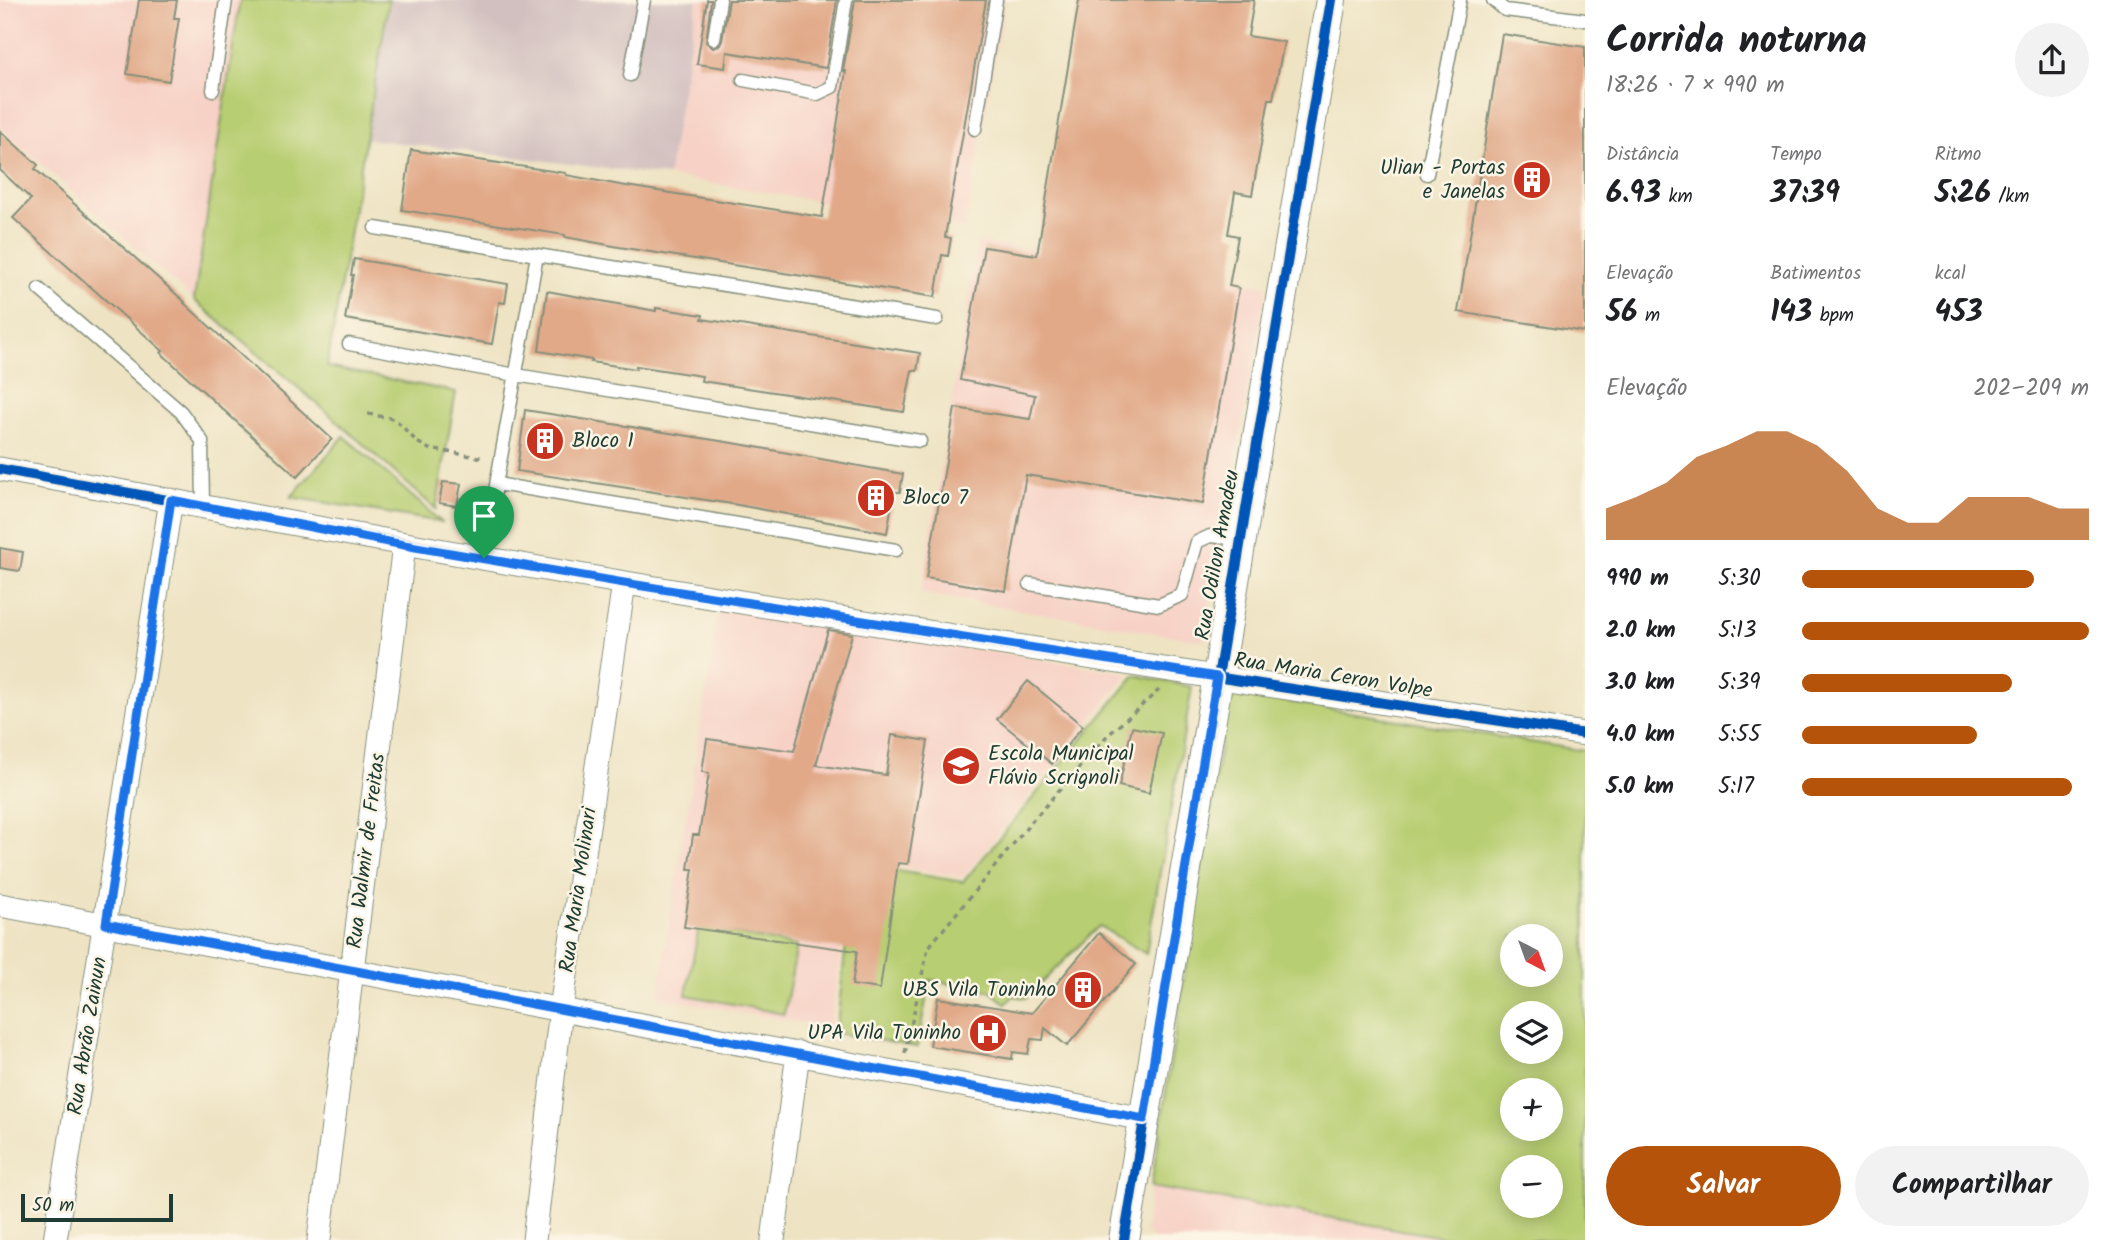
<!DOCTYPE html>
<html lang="pt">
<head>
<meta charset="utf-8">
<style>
  body { margin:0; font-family:Kalam,sans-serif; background:#f2f2f2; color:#202124; height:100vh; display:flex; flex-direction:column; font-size:26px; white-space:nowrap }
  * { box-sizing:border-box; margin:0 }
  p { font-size:23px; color:#757577 }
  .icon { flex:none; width:38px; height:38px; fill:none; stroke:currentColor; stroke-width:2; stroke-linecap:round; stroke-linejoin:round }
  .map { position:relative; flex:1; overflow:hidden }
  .sheet { display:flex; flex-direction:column; background:#fff; width:525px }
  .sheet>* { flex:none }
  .needle { width:46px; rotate:139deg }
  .tools { position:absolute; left:1500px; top:924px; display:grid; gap:14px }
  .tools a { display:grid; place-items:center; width:63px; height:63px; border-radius:50%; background:#fff; box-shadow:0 4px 18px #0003; font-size:35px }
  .scale { position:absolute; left:21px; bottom:18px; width:152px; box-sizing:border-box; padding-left:7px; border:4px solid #1f3d34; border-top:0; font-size:19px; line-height:24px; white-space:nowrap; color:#1f3d34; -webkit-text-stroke:5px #fcf5e5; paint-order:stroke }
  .pin { position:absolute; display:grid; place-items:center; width:60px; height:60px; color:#fff; margin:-72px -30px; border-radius:50% 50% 50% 0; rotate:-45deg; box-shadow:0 0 7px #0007 }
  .pin .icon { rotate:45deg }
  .round { display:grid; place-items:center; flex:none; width:74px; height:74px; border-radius:37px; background:#f2f2f2 }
  .summary { display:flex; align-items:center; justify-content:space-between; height:119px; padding:0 21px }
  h1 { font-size:38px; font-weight:800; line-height:52px }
  .figures { display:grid; grid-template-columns:repeat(3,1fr); gap:10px; height:119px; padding:7px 21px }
  .figures div { display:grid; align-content:center }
  .figures b { font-size:30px; font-weight:800 }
  .figures small { font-size:19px; font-weight:400 }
  .figures p { font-size:19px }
  .chart { height:196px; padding:14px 21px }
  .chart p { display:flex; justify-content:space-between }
  .chart svg { width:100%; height:126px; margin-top:7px; fill:#b45309; opacity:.7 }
  .primary-button { display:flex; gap:14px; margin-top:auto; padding:14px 21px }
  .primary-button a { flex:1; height:80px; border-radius:42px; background:#b45309; color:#fff; font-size:28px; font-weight:800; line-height:80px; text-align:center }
  .primary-button a+a { background:#f2f2f2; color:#202124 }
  ul { padding:0 21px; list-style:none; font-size:23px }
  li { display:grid; grid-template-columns:112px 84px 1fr; align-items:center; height:52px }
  li i { height:18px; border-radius:9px; background:#b45309 }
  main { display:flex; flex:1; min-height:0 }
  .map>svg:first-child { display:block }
</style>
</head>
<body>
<main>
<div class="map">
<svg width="1585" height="1240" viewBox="0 0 1585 1240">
  <rect width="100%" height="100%" fill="#fcf5e5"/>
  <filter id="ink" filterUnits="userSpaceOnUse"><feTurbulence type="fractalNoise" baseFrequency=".0143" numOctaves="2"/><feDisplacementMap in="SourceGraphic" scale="14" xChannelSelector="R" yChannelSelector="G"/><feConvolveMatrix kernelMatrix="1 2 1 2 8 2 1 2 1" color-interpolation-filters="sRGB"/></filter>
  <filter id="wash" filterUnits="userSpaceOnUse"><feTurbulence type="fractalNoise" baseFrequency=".00686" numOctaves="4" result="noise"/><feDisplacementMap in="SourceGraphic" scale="28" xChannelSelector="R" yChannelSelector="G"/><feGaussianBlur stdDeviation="1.57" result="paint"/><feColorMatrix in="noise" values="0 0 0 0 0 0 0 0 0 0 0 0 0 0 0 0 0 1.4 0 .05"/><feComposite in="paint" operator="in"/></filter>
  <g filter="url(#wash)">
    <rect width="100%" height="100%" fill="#eee3c3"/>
    <path fill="#f7d1c6" d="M0,0H240L194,300L0,127Z
      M697,0H1005L965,229L823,202L668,176Z
      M978,242L1267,286L1203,641L921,593Z
      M719,609L829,625L853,632L887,635L1129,673L963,877L854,859L830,1028L658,997Z
      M1151,1187L1460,1240H1154L1145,1231Z"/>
    <path fill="#d2bfbf" d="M390,0H697L668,176L367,139Z"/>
    <path fill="#b8ce72" stroke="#6c8653" stroke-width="2" fill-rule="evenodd" d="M240,0H389L327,367L456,392L436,509L320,406L194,300Z
      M344,436L441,522L291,497Z
      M1135,675L1192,687L1146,954L1099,926L1026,998L1013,996L1006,1004L990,991L930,980L917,1047L836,1033L855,864L963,882Z
      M1229,692L1585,751V1240H1460L1151,1187ZM1512,936H1550V975H1512ZM1512,1013H1550V1052H1512ZM1512,1090H1550V1129H1512ZM1512,1167H1550V1206H1512Z
      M699,927L797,946L784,1014L686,995Z"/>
    <g id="blocks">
      <path fill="#e1a988" d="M139,0H177L174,18H179L169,81L127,74Z
        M707,0H711L706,42L713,48L720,45L722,41L729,0H837L826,68L727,52L725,68L697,64Z
        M855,0H986L945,237L951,238L948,256L942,255L935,297L619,247L565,237V235L402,210L411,150L566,173V175L620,185L822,217L846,71H843Z
        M1079,0H1254L1248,36L1284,42L1273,99H1269L1252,195L1235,192L1228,234L1238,236L1229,286L1239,288L1203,504L1026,475L1006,591L926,578L955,408L1030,419L1035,395L960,380L984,247L1037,255Z
        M1502,34L1585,47V332L1458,312Z
        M0,131L38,165L35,169L185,302L184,303L332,439L297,477L161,353L163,351L13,218L31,199L0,170Z
        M354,259L508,284L505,303L499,302L492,344L345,319L353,275H351Z
        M547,291L656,311V308L703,315L702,319L920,353L917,371L912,370L904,412L701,381L702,376L636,366V369L591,362L592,360L539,351Z
        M525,410L739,444L903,474L900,492H894L887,533L738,505L517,471Z
        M443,482L461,484L457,506L439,503Z
        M0,548L23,552L20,571L0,568Z
        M828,630L852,634L816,765L886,775L892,735L928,741L908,864L898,863L880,989L852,985L857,951L684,927L693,869H688L693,835H699L709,773L702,772L707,739L794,751Z
        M1028,681L1083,726L1052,764L997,719Z
        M1132,727L1162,733L1149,793L1119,786Z
        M1099,933L1136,964L1067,1046L1045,1028L1043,1040L1031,1039L1028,1054L1013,1052L1012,1059L930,1046L938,998L1032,1013Z"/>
    </g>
  </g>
  <g filter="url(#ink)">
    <use href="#blocks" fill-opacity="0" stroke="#86907c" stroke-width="2"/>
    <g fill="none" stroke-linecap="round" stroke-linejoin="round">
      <defs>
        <path id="service" d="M1493,0L1505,10L1585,20
          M714,39L720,0
          M630,75L644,0
          M743,80L817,94L832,87L846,0
          M213,90L226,0
          M975,129L996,0
          M1427,174L1460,0
          M375,228L537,255
          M39,289L181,412L202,441L203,506
          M349,344L516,375L920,441
          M497,484L896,550
          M483,558L537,255L937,319
          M1030,584L1159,605L1182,595L1197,542L1210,536L1241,539"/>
        <path id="minor" d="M0,469C207,507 413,547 620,582C941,636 1263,684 1585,734
          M0,905L1144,1119
          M55,1240L171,500
          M319,1240L404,545
          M534,1240L561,1009L624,583
          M773,1240L798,1053"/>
        <path id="tertiary" d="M1124,1240L1331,0"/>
      </defs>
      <use href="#service" stroke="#86907c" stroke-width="15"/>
      <use href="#minor" stroke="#86907c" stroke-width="25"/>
      <use href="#tertiary" stroke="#86907c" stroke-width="32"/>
      <path stroke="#86907c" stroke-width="3.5" stroke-dasharray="5 5" stroke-linecap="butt" d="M368,414L390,418L398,422L417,442L429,449L485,458
        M905,1053L928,948L1033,820L1106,737L1159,690"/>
      <use href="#service" stroke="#fff" stroke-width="12"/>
      <use href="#minor" stroke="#fff" stroke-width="23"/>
      <use href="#tertiary" stroke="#fff" stroke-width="30"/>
      <defs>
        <path id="cycleway" d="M0,469C207,507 413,547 620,582C941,636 1263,684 1585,734
          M1124,1240L1331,0"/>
      </defs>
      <use href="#cycleway" stroke="#fcf5e5" stroke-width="15"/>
      <use href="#cycleway" stroke="#0057b8" stroke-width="10"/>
    </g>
  </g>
  <g fill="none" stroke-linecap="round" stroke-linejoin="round" filter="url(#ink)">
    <defs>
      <path id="route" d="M171,500L404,545L624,583L1217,677L1144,1119L106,924Z"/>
    </defs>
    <use href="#route" stroke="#fff" stroke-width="14"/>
    <use href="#route" stroke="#1a73e8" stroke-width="9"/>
  </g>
  <defs>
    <symbol id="building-disc" viewBox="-11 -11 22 22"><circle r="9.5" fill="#c8321e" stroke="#fcf5e5"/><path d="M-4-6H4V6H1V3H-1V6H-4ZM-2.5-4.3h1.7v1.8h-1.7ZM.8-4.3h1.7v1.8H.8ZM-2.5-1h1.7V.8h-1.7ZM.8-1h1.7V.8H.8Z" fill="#fff"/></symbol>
    <symbol id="school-disc" viewBox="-11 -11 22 22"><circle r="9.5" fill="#c8321e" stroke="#fcf5e5"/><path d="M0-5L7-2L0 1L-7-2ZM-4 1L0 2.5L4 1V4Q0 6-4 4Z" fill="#fff"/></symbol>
    <symbol id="hospital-disc" viewBox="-11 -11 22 22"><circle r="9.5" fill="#c8321e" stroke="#fcf5e5"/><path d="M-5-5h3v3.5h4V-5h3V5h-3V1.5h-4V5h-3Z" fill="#fff"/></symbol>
  </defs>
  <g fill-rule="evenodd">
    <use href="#building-disc" x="1510" y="158" width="44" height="44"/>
    <use href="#building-disc" x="523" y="419" width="44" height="44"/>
    <use href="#building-disc" x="854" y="476" width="44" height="44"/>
    <use href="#school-disc" x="939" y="744" width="44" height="44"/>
    <use href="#building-disc" x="1061" y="968" width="44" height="44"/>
    <use href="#hospital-disc" x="966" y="1011" width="44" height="44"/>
  </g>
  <g text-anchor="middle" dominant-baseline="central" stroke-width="5" stroke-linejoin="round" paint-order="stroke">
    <g font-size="21" fill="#1f3d34" stroke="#fcf5e5" text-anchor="end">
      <text x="1505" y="168">Ulian - Portas<tspan x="1505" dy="24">e Janelas</tspan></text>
      <text x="572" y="441" text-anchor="start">Bloco 1</text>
      <text x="903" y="498" text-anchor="start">Bloco 7</text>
      <text x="988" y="754" text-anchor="start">Escola Municipal<tspan x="988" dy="24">Flávio Scrignoli</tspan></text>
      <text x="1056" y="990">UBS Vila Toninho</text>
      <text x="961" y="1033">UPA Vila Toninho</text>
    </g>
    <g font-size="21" fill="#1f3d34" stroke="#fcf5e5">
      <text transform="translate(1218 555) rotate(-80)">Rua Odilon Amadeu</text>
      <text transform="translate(1333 676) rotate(9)">Rua Maria Ceron Volpe</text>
      <text transform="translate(367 851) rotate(-83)">Rua Walmir de Freitas</text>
      <text transform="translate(579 890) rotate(-82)">Rua Maria Molinari</text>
      <text transform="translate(88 1036) rotate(-81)">Rua Abrão Zainun</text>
    </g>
  </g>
</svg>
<div class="tools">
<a><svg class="needle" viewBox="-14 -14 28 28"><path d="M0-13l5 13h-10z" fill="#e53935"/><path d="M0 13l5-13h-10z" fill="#757577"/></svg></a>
<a><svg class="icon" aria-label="layers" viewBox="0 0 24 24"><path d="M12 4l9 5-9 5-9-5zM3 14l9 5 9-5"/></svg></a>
<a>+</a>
<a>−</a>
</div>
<div class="scale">50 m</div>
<div class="pin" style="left:484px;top:558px;background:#1e9e55"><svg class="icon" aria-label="arrive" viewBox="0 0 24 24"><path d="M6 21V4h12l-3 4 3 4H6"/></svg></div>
</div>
<section class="sheet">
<div class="summary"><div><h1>Corrida noturna</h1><p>18:26 · 7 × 990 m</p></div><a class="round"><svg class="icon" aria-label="share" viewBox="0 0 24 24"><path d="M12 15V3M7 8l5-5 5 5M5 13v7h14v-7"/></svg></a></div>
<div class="figures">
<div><p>Distância</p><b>6.93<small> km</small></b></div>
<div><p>Tempo</p><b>37:39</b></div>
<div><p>Ritmo</p><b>5:26<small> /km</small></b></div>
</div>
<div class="figures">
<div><p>Elevação</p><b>56<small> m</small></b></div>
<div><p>Batimentos</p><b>143<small> bpm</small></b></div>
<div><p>kcal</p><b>453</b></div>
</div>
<div class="chart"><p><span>Elevação</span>202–209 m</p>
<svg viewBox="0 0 160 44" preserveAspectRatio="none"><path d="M0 44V33L10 29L20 24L30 15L40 11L50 6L60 6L70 11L80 20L90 33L100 38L110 38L120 29L130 29L140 29L150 33L160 33V44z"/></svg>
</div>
<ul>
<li><b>990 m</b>5:30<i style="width:81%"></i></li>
<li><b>2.0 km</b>5:13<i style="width:100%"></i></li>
<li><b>3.0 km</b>5:39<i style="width:73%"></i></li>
<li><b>4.0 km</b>5:55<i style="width:61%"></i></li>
<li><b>5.0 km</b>5:17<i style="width:94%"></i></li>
</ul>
<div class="primary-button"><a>Salvar</a><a>Compartilhar</a></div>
</section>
</main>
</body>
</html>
